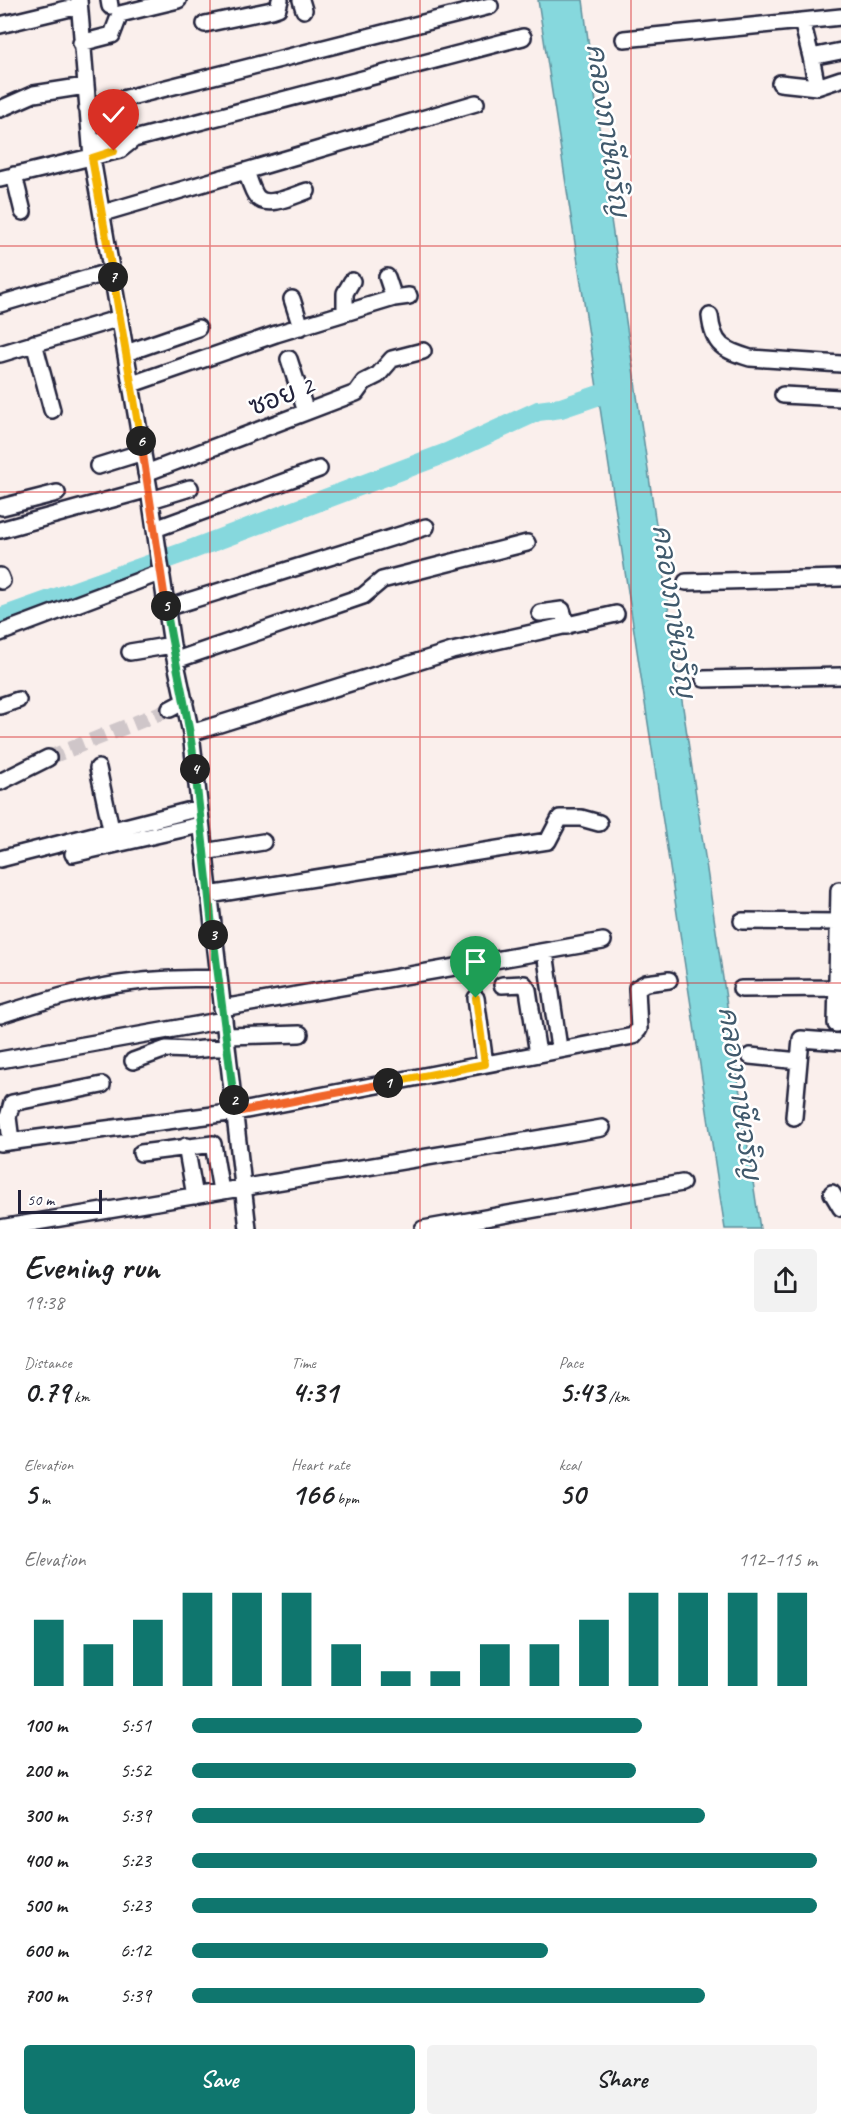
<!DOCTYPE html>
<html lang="en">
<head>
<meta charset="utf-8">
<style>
  body { margin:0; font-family:Caveat,"Playpen Sans Thai",sans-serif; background:#f2f2f2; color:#202124; height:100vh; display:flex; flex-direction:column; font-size:22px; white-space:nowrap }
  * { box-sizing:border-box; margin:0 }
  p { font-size:20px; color:#757577 }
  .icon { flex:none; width:33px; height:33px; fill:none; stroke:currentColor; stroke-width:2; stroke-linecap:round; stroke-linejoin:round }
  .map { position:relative; height:1229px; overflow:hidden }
  .drawer { display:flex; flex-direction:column; background:#fff; flex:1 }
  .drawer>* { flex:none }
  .scale { position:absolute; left:18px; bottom:15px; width:84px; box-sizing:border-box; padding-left:6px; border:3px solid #22223b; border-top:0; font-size:16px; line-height:21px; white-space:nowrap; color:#22223b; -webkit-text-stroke:4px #fff; paint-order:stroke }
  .pin { position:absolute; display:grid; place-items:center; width:51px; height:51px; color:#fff; margin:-62px -26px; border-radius:50% 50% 50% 0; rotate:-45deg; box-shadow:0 0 6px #0007 }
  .pin .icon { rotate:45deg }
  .km { position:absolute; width:30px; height:30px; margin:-15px; border-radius:50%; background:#222; color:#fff; font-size:16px; line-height:30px; text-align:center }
  .round { display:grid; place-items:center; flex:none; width:63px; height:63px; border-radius:6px; background:#f2f2f2 }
  .headline { display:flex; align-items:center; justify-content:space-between; height:102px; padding:0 24px }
  h1 { font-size:33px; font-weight:700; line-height:45px }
  .stats { display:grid; grid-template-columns:repeat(3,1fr); gap:9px; height:102px; padding:6px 24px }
  .stats div { display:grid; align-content:center }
  .stats b { font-size:30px; font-weight:700 }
  .stats small { font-size:16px; font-weight:400 }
  .stats p { font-size:16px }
  .chart { height:168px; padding:12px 24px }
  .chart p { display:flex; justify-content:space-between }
  .chart svg { width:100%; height:108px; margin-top:6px; stroke:#0f766e; stroke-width:6 }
  .cta { display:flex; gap:12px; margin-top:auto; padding:12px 24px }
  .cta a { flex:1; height:69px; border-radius:6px; background:#0f766e; color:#fff; font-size:24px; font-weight:700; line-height:69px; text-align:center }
  .cta a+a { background:#f2f2f2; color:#202124 }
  ul { padding:0 24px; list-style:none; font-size:20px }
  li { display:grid; grid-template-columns:96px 72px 1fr; align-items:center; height:45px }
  li i { height:15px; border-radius:8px; background:#0f766e }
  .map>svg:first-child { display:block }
</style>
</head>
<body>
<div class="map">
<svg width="841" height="1229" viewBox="0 0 841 1229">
  <rect width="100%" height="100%" fill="#faefec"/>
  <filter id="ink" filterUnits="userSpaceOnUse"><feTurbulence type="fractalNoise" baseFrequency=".0167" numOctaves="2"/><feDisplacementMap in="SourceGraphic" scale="12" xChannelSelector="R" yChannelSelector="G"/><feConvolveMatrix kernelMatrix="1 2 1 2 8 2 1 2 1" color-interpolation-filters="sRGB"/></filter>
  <g filter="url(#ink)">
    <path fill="#86d8dd" stroke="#5e8f9c" stroke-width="1.5" d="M538,0H583L609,206L760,1229H725Z"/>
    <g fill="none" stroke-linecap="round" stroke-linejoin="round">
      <path stroke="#86d8dd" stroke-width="20" d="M0,618L185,552L449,452L538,411L561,408L617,389"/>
      <path stroke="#cfc6c9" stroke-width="15" stroke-dasharray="15 8" stroke-linecap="butt" d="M48,758L170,709"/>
      <defs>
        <path id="minor" d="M79,0L92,158L149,489L172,645L191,733L248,1229
          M109,0L110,6
          M301,0L304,10
          M802,21L811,57L841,51
          M205,24L272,10L278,8L280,0
          M0,25L79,6
          M624,39L841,17
          M81,43L112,35L120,14L178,0
          M811,57L817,87
          M780,83L817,87L841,79
          M87,108L490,6
          M0,109L34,94L85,86
          M91,144L118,137L134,139L523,37
          M246,171C249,179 252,191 257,197C267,209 295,195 307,191
          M14,175L23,212
          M0,179L120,150L134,139
          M103,213L476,103
          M387,277L394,298
          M292,299L301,327
          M0,304L112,271
          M345,313V293L352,281
          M710,316C713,346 724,350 750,358L841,364
          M34,343L52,410
          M126,353L198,328
          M0,354L120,318
          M289,359L306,412
          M132,384L276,334L394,298L409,296
          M783,395L841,398
          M98,466L143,452
          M146,473L356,393L364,382L378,375L392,359L423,351
          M151,500L190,488
          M2,507L57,493
          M155,529L319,469
          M0,530L149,489
          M0,576L2,581
          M686,582L841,578
          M166,608L426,527
          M540,613L562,610L567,626
          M0,633L162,572
          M130,652L172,645
          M176,660L363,596L382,580L527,543
          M704,679L841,676
          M0,706L18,700
          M170,709L185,701
          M191,733L452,651L616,614
          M98,768L111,829
          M0,782L48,758
          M204,852L263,842
          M73,854L200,825
          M0,859L199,808
          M209,895L548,841L560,818H581L599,823
          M742,921L838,922
          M545,952L558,1041
          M502,985L524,984L528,990L538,1054
          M741,989L837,988
          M476,998L485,1064
          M222,1008L603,941
          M0,1015C44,1001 88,987 135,982C162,978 190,979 218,978
          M836,1024L839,890
          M226,1036L300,1034
          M750,1056L799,1061
          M0,1060L224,1020
          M133,1061L166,1049L191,1050L227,1047
          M794,1117L801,1039L841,1042
          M11,1141L8,1117L12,1103L102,1085
          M0,1143L236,1112L633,1036L639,1029L637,988L646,983L669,980
          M186,1146L195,1196
          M141,1153L213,1144L221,1191
          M832,1193L841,1208
          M0,1228L602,1128
          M423,1229L682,1183"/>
      </defs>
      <use href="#minor" stroke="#22223b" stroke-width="20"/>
      <use href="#minor" stroke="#fff" stroke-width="15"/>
    </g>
  </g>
  <g fill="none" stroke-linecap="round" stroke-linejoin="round" filter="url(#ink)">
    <defs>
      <path id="split-1" d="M388,1083L485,1064L476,998"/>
      <path id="split-2" d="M234,1100L236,1112L388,1083"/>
      <path id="split-3" d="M213,935L234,1100"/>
      <path id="split-4" d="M195,769L213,935"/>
      <path id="split-5" d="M166,606C174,661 189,714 195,769"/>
      <path id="split-6" d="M141,441L166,606"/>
      <path id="split-7" d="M113,277L141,441"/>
      <path id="split-8" d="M113,277L92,158L114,151"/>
    </defs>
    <use href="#split-1" stroke="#fff" stroke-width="12"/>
    <use href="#split-2" stroke="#fff" stroke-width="12"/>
    <use href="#split-3" stroke="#fff" stroke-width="12"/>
    <use href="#split-4" stroke="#fff" stroke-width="12"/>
    <use href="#split-5" stroke="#fff" stroke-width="12"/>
    <use href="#split-6" stroke="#fff" stroke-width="12"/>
    <use href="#split-7" stroke="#fff" stroke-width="12"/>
    <use href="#split-8" stroke="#fff" stroke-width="12"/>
    <use href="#split-1" stroke="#f5b400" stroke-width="8"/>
    <use href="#split-2" stroke="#f0652b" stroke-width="8"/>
    <use href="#split-3" stroke="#22a559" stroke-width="8"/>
    <use href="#split-4" stroke="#22a559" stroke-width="8"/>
    <use href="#split-5" stroke="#22a559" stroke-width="8"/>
    <use href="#split-6" stroke="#f0652b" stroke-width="8"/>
    <use href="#split-7" stroke="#f5b400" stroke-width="8"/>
    <use href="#split-8" stroke="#f5b400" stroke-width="8"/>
  </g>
  <path fill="none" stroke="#d62828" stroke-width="1.5" stroke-opacity="0.55" d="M210,0V1229M420,0V1229M631,0V1229M0,246H841M0,492H841M0,737H841M0,983H841"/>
  <g text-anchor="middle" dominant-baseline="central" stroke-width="5" stroke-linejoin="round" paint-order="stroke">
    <g font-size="26" fill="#22223b" stroke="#fff">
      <text transform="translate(281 396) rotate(-21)">ซอย 2</text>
    </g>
    <g font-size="27" font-style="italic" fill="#40596c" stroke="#fff">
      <text transform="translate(608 130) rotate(82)">คลองภาษีเจริญ</text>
      <text transform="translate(674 611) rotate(82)">คลองภาษีเจริญ</text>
      <text transform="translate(740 1093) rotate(82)">คลองภาษีเจริญ</text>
    </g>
  </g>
</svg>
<div class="scale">50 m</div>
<div class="pin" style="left:476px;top:998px;background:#1e9e55"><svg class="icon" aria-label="arrive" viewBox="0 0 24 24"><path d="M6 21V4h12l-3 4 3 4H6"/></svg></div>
<div class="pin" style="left:114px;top:151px;background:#d93025"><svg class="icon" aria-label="check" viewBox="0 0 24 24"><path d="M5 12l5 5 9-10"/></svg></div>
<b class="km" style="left:388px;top:1083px">1</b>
<b class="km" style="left:234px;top:1100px">2</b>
<b class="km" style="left:213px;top:935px">3</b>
<b class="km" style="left:195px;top:769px">4</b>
<b class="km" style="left:166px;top:606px">5</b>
<b class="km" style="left:141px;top:441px">6</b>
<b class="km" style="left:113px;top:277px">7</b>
</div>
<section class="drawer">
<div class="headline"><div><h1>Evening run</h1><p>19:38</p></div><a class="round"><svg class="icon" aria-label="share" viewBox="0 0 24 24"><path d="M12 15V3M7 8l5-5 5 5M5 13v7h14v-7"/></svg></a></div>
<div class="stats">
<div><p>Distance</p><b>0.79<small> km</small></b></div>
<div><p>Time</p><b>4:31</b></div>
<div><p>Pace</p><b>5:43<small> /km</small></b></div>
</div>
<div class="stats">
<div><p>Elevation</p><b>5<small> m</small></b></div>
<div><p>Heart rate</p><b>166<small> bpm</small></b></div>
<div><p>kcal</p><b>50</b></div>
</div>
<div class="chart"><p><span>Elevation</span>112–115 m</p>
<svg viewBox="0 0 160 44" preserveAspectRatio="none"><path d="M5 44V17M15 44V27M25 44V17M35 44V6M45 44V6M55 44V6M65 44V27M75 44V38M85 44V38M95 44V27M105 44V27M115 44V17M125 44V6M135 44V6M145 44V6M155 44V6"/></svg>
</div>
<ul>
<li><b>100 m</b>5:51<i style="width:72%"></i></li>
<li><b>200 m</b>5:52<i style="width:71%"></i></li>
<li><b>300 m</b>5:39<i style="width:82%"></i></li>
<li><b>400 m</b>5:23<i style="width:100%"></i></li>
<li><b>500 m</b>5:23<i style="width:100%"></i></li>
<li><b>600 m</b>6:12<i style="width:57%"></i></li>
<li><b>700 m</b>5:39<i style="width:82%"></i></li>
</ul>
<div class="cta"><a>Save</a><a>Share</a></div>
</section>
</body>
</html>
